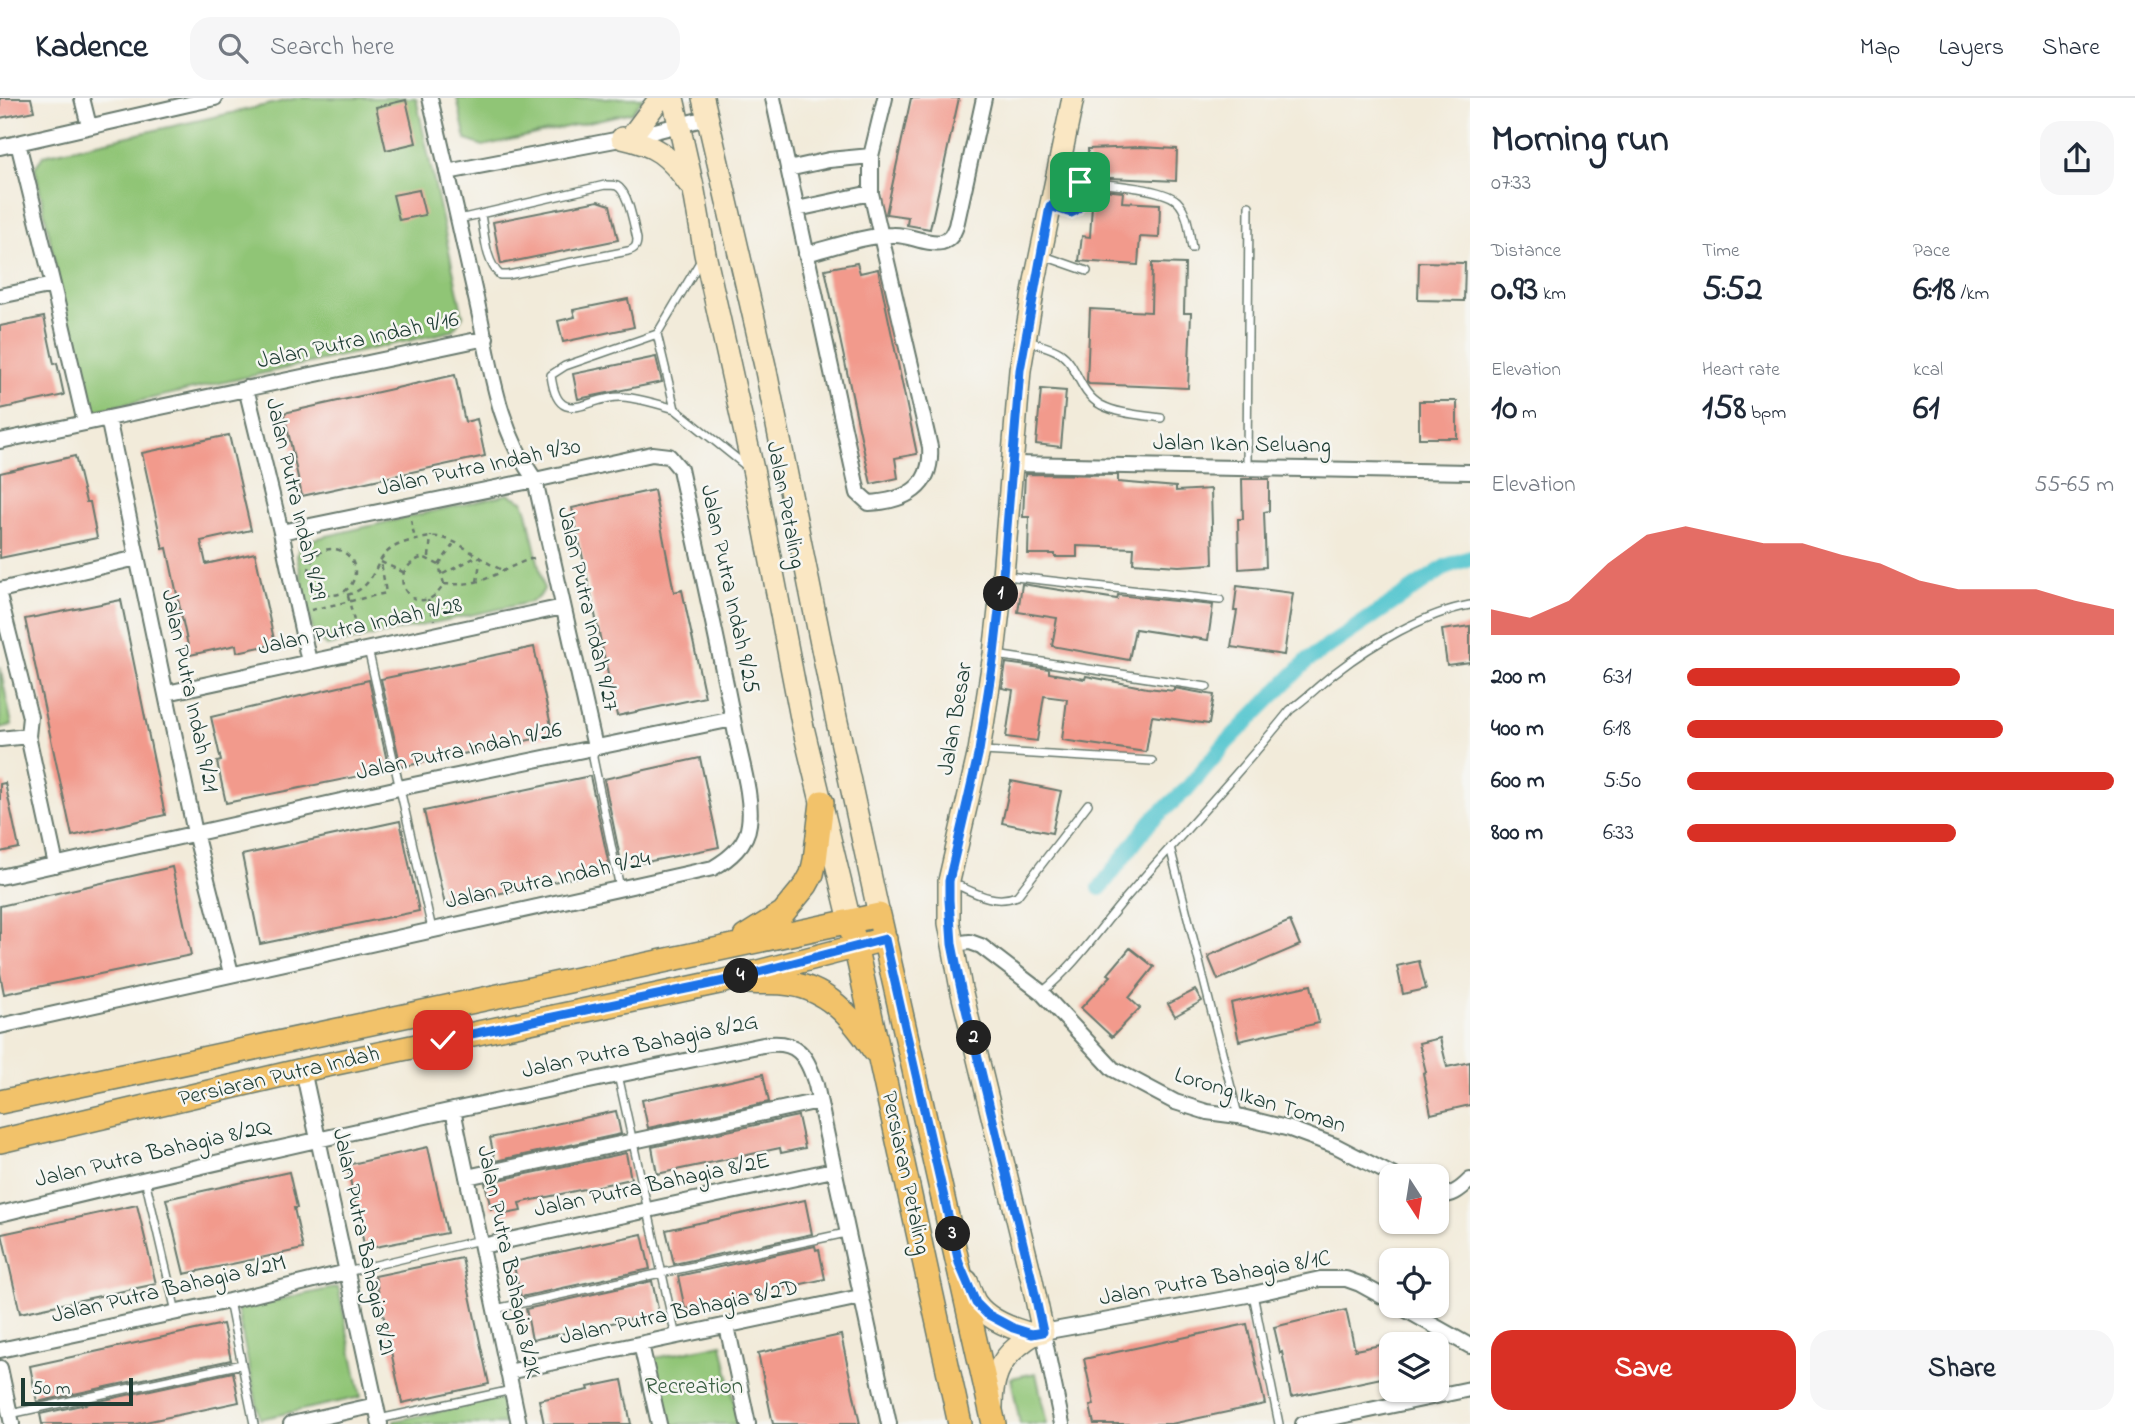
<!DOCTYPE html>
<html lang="en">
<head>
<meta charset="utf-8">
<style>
  body { margin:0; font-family:"Indie Flower",sans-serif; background:#f6f6f7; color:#1f2937; height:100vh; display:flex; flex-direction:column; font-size:26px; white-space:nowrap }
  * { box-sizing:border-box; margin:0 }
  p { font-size:23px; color:#747a83 }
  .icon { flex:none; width:38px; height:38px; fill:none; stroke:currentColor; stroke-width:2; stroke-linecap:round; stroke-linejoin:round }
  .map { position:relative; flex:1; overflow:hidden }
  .details { display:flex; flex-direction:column; background:#fff; width:665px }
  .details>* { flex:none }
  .needle { width:46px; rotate:168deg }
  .buttons { position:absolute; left:1379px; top:1066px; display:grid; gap:14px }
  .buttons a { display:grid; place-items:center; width:70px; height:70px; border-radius:14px; background:#fff; box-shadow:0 2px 5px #0004; font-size:35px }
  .scale { position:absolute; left:21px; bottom:18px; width:112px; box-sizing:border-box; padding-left:7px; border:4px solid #1f3d34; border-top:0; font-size:19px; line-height:24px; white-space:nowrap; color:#1f3d34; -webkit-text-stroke:5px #f6f6f2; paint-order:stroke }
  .pin { position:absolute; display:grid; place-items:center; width:60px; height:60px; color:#fff; margin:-30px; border-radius:14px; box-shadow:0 4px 10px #0006 }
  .km { position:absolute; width:35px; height:35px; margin:-18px; border-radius:50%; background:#222; color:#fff; font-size:19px; line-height:35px; text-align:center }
  .round { display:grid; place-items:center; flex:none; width:74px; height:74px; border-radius:21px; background:#f6f6f7 }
  .overview { display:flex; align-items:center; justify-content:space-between; height:119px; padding:0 21px }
  h1 { font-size:38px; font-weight:700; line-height:52px }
  .figures { display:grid; grid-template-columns:repeat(3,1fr); gap:10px; height:119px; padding:7px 21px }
  .figures div { display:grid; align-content:center }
  .figures b { font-size:35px; font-weight:700 }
  .figures small { font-size:19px; font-weight:400 }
  .figures p { font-size:19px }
  .chart { height:196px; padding:14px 21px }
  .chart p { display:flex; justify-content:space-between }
  .chart svg { width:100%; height:126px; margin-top:7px; fill:#d93025; opacity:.7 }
  .action { display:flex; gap:14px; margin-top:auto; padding:14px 21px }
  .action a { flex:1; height:80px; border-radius:21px; background:#d93025; color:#fff; font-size:28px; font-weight:700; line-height:80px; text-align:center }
  .action a+a { background:#f6f6f7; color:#1f2937 }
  ul { padding:0 21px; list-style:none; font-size:23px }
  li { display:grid; grid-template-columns:112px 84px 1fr; align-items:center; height:52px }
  li i { height:18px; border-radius:9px; background:#d93025 }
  header { display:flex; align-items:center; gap:42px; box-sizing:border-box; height:98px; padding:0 35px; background:#fff; border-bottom:2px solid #e0e1e3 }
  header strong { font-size:33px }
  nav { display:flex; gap:38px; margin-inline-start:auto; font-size:24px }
  .search { width:490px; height:63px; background:#f6f6f7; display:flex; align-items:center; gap:18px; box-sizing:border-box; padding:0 24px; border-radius:21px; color:#747a83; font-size:26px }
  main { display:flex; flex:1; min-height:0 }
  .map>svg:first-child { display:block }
</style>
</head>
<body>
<header>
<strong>Kadence</strong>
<div class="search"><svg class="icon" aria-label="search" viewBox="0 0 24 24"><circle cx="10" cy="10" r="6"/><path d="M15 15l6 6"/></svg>Search here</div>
<nav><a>Map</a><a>Layers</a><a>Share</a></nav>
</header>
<main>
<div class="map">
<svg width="1470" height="1326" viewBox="0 0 1470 1326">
  <rect width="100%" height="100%" fill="#f6f6f2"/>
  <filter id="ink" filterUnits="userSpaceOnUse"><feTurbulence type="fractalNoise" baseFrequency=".0143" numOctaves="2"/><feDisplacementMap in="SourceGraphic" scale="14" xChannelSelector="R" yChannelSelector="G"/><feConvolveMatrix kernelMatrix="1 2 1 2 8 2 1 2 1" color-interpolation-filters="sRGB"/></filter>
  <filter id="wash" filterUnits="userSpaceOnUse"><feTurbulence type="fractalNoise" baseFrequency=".00686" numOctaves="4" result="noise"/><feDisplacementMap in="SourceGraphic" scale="28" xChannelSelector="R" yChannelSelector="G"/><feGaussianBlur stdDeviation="1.57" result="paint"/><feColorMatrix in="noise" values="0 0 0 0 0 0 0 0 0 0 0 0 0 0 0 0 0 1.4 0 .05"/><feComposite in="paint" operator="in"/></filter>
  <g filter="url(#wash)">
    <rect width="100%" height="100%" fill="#f2ebda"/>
    <path fill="#90c576" stroke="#588155" stroke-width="2" d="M298,0H416L463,218L452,233L86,315L35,69L44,57Z
      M457,0H643L632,14L483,48L466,42Z
      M508,396L523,403L527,414L544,491L540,498L531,504L327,548L316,540L313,534L297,459L299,448L305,443Z
      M0,569L12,627L0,630Z
      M338,1189L361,1299L260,1321L237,1211Z
      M722,1246L739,1326H664L650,1261Z
      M1036,1275L1047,1326H1020L1011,1280Z
      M501,1300L506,1326H394V1323Z"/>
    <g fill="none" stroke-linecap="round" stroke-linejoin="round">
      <path stroke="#5ac7d0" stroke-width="16" d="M1100,790L1151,723L1186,692L1226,645L1308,562L1447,468L1470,460"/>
    </g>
    <g id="blocks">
      <path fill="#f29a8c" d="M0,0H31L34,13L0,20Z
        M911,0H959L930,131L907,127L908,119L886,116Z
        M406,2L416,45L386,52L376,9Z
        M1140,49L1177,51L1176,83L1089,79L1088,51Z
        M1093,91L1123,94L1122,104L1160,106L1159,140L1140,139L1138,167L1079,163L1082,138L1090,139Z
        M419,92L425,117L399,122L393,97Z
        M598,103L610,107L618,142L501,166L493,124Z
        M1419,164L1465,165L1464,203L1418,202Z
        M857,165L860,175L878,171L917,356L895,360L898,380L871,386L825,171Z
        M1152,165L1185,166L1184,215H1191L1188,290L1089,286L1087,284L1090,211L1151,214Z
        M628,201L634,229L563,244L558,223L575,219L573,212Z
        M44,219L54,266L57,265L64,297L0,311V228Z
        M656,259L662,284L578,301L573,276Z
        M455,277L465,324L477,321L485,358L302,398L284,315Z
        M1041,291L1066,293L1061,349L1036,346Z
        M1419,303H1457V340H1419Z
        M229,337L251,432L201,443L206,466L255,455L275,546L237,554L236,547L190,557L167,450L163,451L142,355Z
        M75,358L86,404H90L97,440L0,460V375Z
        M1025,376L1118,377V384L1176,389V393L1211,391L1213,466L1179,468L1133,465L1134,450L1077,448V459H1055V456H1028L1029,419H1023Z
        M1242,381H1269V413L1264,414L1266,469L1239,471L1238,421H1243Z
        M654,392L674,494L682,492L705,599L617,618L572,410Z
        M1022,486L1117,501L1118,497L1213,507L1208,542L1135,531L1129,562L1052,548L1057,520L1018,514Z
        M1237,488L1293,495L1284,557L1231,549L1237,513H1234Z
        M121,502L165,717L72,738L25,521Z
        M1470,528V564L1447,567L1442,532Z
        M534,549L553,637L401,669L381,581Z
        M1006,565L1049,571V575L1085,581L1086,578L1147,590L1174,593V590L1214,597L1209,626L1152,618L1146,654L1062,642L1067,601L1044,598L1037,643L1006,639L1013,592L1002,590Z
        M369,582L389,672L226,705L217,664L221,663L211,619Z
        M700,660L719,749L622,769L604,681Z
        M590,678L610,772L445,807L424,713Z
        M1011,683L1061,693L1052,735L1002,725Z
        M5,685L19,750L0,754V686Z
        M400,723L419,813L260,846L242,757Z
        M172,769L191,857L4,896L0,875V808Z
        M1290,823L1300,847L1218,882L1208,858Z
        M1130,850L1154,869L1129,900L1140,910L1112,939L1081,910L1111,878L1108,876Z
        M1419,863L1426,891L1403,896L1397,868Z
        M1311,887L1319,925L1239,943L1231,905Z
        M1195,892L1202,903L1175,918L1168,906Z
        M1440,940L1447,969L1470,964V1007L1431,1016L1423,975L1426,974L1419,945Z
        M763,976L769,1004L648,1030L642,1002Z
        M616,1013L621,1036L495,1063L490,1040Z
        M798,1018L805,1050L781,1055L780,1050L657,1076L652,1049Z
        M428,1049L447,1135L365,1151L347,1067Z
        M626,1055L631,1081L519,1105L521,1113L500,1117L499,1109L491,1111L485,1085Z
        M289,1074L297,1110H294L303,1151L184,1176L166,1101Z
        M805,1102L812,1136L674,1166L666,1132Z
        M137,1107L156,1186L20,1215L2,1136Z
        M642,1136L650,1171L521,1199L513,1164Z
        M815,1148L816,1152L819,1151L825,1181L685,1211L678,1178Z
        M462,1160L489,1286L402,1305L375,1178Z
        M652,1183L659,1215L532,1242L526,1211Z
        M1346,1212L1355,1252L1391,1245V1278L1291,1299L1282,1254L1280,1255L1274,1229Z
        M223,1226L231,1262L37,1304L30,1268Z
        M1247,1226L1265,1306L1171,1326H1094L1090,1308L1094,1307L1084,1261Z
        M841,1237L860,1326H773L758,1255Z
        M233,1274L239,1304L136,1326H42L40,1316Z
        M622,1282L631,1326H544L539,1302L589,1292L588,1289Z"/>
    </g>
  </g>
  <g filter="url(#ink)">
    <use href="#blocks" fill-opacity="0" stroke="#697a6e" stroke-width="2"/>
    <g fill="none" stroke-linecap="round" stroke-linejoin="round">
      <defs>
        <path id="lane" d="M1065,60L1080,84C1102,86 1162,89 1177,103C1189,115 1189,135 1192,150
          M1054,109L1071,115C1085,110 1081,96 1080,84
          M459,121L605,87C609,87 614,87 617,88C629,94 634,129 637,141C637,148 635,151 628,153L508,177H500C485,163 485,137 481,117
          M1044,158L1087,173
          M701,162L657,236L675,311L746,368
          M657,236L565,268L551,277C558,334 589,297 622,299C639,300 658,306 675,311
          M1029,243C1039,247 1051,249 1060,255C1078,267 1078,294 1101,307C1118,316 1142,317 1161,320
          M1247,369L1249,108
          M1007,478L1220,502
          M368,551L432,831
          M996,557L1207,589
          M594,650L593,660L620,790
          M983,653L1152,663
          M1170,749L1238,1017
          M953,785C975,795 994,807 1017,798L1088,706
          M1042,894C1077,866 1101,828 1131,794C1184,733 1240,675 1290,612C1307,600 1320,586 1336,574C1372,546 1425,515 1470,507
          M618,977L676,1239
          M145,1081L176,1214
          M347,1174L480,1142
          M1253,1196L1279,1326
          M229,1203L254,1326
          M495,1211L846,1135
          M10,1316L242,1266
          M379,1321L512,1292"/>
        <path id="street" d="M82,0L89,28
          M430,0C446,67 461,133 476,200C491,265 495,326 535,382L595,649
          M773,0L858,395L869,405C905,403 933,390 930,349L871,95V58L885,0
          M0,49L215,0
          M788,71L829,62L871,58
          M447,74L631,39L707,20
          M797,111L871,95
          M806,156C833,149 866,137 893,137C909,136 926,147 942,144C950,142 953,136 956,128L984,0
          M53,187L85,325
          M0,198L53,187L18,45
          M246,290L281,434L309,564
          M108,320L195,735L231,875
          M0,343L486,240
          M1013,366L1470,374
          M0,492L137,460
          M0,501L30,619L28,638L56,767
          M167,595L563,509
          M0,641L28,638
          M0,779L399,690L733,621
          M952,846L970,844L981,848L1041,894L1113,971L1175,1004L1207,1014L1238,1018L1290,1031L1336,1048L1394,1078
          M0,928L713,770C729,761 747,746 749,726C753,700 741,663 736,637C719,548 699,460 680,371L669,358L652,356L535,382L281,434
          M303,972L380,1326
          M453,1012L519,1326
          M467,1079L819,1003
          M1437,1097C1451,1099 1460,1092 1470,1082
          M0,1116C253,1054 508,999 763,947C797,941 807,957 816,987L889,1326
          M482,1148L833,1072
          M1399,1208L1470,1248
          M727,1228L748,1326
          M641,1246L659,1326
          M0,1252L229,1203L347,1174
          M0,1270L12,1326
          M508,1274L860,1199
          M291,1326L376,1307
          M1062,1326L1043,1234L1253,1196L1320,1181H1346L1360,1186L1391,1203
          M1303,1326L1470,1291"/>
        <path id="secondary" d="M673,0L694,93L705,156L754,376L802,625L850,823
          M703,0L765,268L834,610L879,817
          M631,39L660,0
          M622,40C655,47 669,57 689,86
          M967,1183C970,1190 972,1199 976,1205C988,1222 1013,1231 1032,1236
          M992,1308C992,1283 998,1264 1018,1248C1027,1241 1032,1236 1043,1234L1031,1178L961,891L949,825V783L979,653L994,556L1003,477L1020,272L1035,183L1073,0"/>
        <path id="primary" d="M852,833L960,1326
          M745,839L783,815L806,787L812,776L815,762L822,704
          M750,884C761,885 772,884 783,885C826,888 852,919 874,952
          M0,1004L879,817L994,1326
          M0,1043L303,972L724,883L885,841"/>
      </defs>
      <use href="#lane" stroke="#697a6e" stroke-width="10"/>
      <use href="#street" stroke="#697a6e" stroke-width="18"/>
      <use href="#secondary" stroke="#697a6e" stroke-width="24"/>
      <use href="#primary" stroke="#697a6e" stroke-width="26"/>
      <path stroke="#697a6e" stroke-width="2.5" stroke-dasharray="5 5" stroke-linecap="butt" d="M411,422L415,442
        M309 474a23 23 0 1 1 46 0a23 23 0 1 1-46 0Z
        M429,459L431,438
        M381,464L403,474
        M439,467L455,444
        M443,476L476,459
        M477,484L480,464
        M444,486L439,467L423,459C376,477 421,528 444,486C489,489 499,470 537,459
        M347,497C377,489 372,464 391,451C398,446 408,443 416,442C425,440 434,437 443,440C466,446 482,465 505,473
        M348,498L358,540
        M428,502L434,522
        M311,512L386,495L381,464"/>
      <use href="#lane" stroke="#fff" stroke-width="7"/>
      <use href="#street" stroke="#fff" stroke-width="14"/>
      <use href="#secondary" stroke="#fae7c3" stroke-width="21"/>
      <use href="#primary" stroke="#f2c26a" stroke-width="23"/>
    </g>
  </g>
  <g fill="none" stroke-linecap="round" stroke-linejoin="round" filter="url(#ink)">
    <defs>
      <path id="route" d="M443,942L724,883L885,841L959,1165L976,1205L987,1216L1013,1230L1032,1236L1043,1234L1031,1178L961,891L952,846L949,802V783L979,653L994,556L1003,477L1020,272L1050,108L1071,115C1085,110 1081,96 1080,84"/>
    </defs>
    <use href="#route" stroke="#fff" stroke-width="14"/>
    <use href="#route" stroke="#1a73e8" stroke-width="9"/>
  </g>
  <g text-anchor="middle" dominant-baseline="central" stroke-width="5" stroke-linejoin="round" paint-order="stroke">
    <g font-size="23" fill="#1f3d34" stroke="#f6f6f2">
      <text transform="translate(358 243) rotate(-12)">Jalan Putra Indah 9/16</text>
      <text transform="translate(1242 347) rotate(1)">Jalan Ikan Seluang</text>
      <text transform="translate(479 370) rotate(-12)">Jalan Putra Indah 9/30</text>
      <text transform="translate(295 401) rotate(77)">Jalan Putra Indah 9/29</text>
      <text transform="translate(785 407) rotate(79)">Jalan Petaling</text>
      <text transform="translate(729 491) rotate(78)">Jalan Putra Indah 9/25</text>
      <text transform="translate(587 511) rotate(77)">Jalan Putra Indah 9/27</text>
      <text transform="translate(360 529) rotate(-12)">Jalan Putra Indah 9/28</text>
      <text transform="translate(189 593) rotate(78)">Jalan Putra Indah 9/21</text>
      <text transform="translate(956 621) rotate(-80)">Jalan Besar</text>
      <text transform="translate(459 654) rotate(-12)">Jalan Putra Indah 9/26</text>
      <text transform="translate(548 783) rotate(-12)">Jalan Putra Indah 9/24</text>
      <text transform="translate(640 949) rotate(-12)">Jalan Putra Bahagia 8/2G</text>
      <text transform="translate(279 979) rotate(-13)">Persiaran Putra Indah</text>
      <text transform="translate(1260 1003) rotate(17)">Lorong Ikan Toman</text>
      <text transform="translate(153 1056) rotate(-13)">Jalan Putra Bahagia 8/2Q</text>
      <text transform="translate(905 1075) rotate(78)">Persiaran Petaling</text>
      <text transform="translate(652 1088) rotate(-12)">Jalan Putra Bahagia 8/2E</text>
      <text transform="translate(363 1144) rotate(78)">Jalan Putra Bahagia 8/2I</text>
      <text transform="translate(508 1164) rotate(78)">Jalan Putra Bahagia 8/2K</text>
      <text transform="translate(1215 1181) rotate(-10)">Jalan Putra Bahagia 8/1C</text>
      <text transform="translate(169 1192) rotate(-13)">Jalan Putra Bahagia 8/2M</text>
      <text transform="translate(679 1215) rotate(-12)">Jalan Putra Bahagia 8/2D</text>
    </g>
    <g font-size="23" fill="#3b5f44" stroke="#f6f6f2">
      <text x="694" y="1289">Recreation</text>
    </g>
  </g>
</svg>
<div class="buttons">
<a><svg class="needle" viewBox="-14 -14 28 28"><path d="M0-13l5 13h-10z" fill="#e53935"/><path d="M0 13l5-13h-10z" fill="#747a83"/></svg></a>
<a><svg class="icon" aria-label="locate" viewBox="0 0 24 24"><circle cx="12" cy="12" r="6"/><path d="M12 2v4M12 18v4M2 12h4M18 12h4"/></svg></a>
<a><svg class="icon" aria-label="layers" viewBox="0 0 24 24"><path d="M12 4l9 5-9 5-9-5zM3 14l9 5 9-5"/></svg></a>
</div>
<div class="scale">50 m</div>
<div class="pin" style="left:1080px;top:84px;background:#1e9e55"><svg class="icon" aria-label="arrive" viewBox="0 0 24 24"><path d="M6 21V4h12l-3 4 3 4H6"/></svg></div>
<div class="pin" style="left:443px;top:942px;background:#d93025"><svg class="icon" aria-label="check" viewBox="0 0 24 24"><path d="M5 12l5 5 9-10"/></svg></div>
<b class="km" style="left:1001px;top:496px">1</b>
<b class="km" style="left:974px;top:940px">2</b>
<b class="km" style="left:953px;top:1136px">3</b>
<b class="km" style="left:741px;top:878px">4</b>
</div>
<section class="details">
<div class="overview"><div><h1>Morning run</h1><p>07:33</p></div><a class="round"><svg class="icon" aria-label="share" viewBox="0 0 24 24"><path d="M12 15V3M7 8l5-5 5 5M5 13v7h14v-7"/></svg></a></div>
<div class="figures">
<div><p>Distance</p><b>0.93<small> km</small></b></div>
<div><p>Time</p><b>5:52</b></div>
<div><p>Pace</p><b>6:18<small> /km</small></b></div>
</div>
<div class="figures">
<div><p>Elevation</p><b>10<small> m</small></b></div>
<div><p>Heart rate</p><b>158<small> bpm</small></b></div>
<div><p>kcal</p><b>61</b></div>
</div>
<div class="chart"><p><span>Elevation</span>55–65 m</p>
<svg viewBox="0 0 160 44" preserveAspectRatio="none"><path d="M0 44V35L10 38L20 32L30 19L40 9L50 6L60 9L70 12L80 12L90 16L100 19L110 25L120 28L130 28L140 28L150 32L160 35V44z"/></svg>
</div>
<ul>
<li><b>200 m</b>6:31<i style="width:64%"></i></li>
<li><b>400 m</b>6:18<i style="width:74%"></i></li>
<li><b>600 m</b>5:50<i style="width:100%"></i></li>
<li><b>800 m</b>6:33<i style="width:63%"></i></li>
</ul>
<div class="action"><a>Save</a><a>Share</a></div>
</section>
</main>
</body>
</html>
